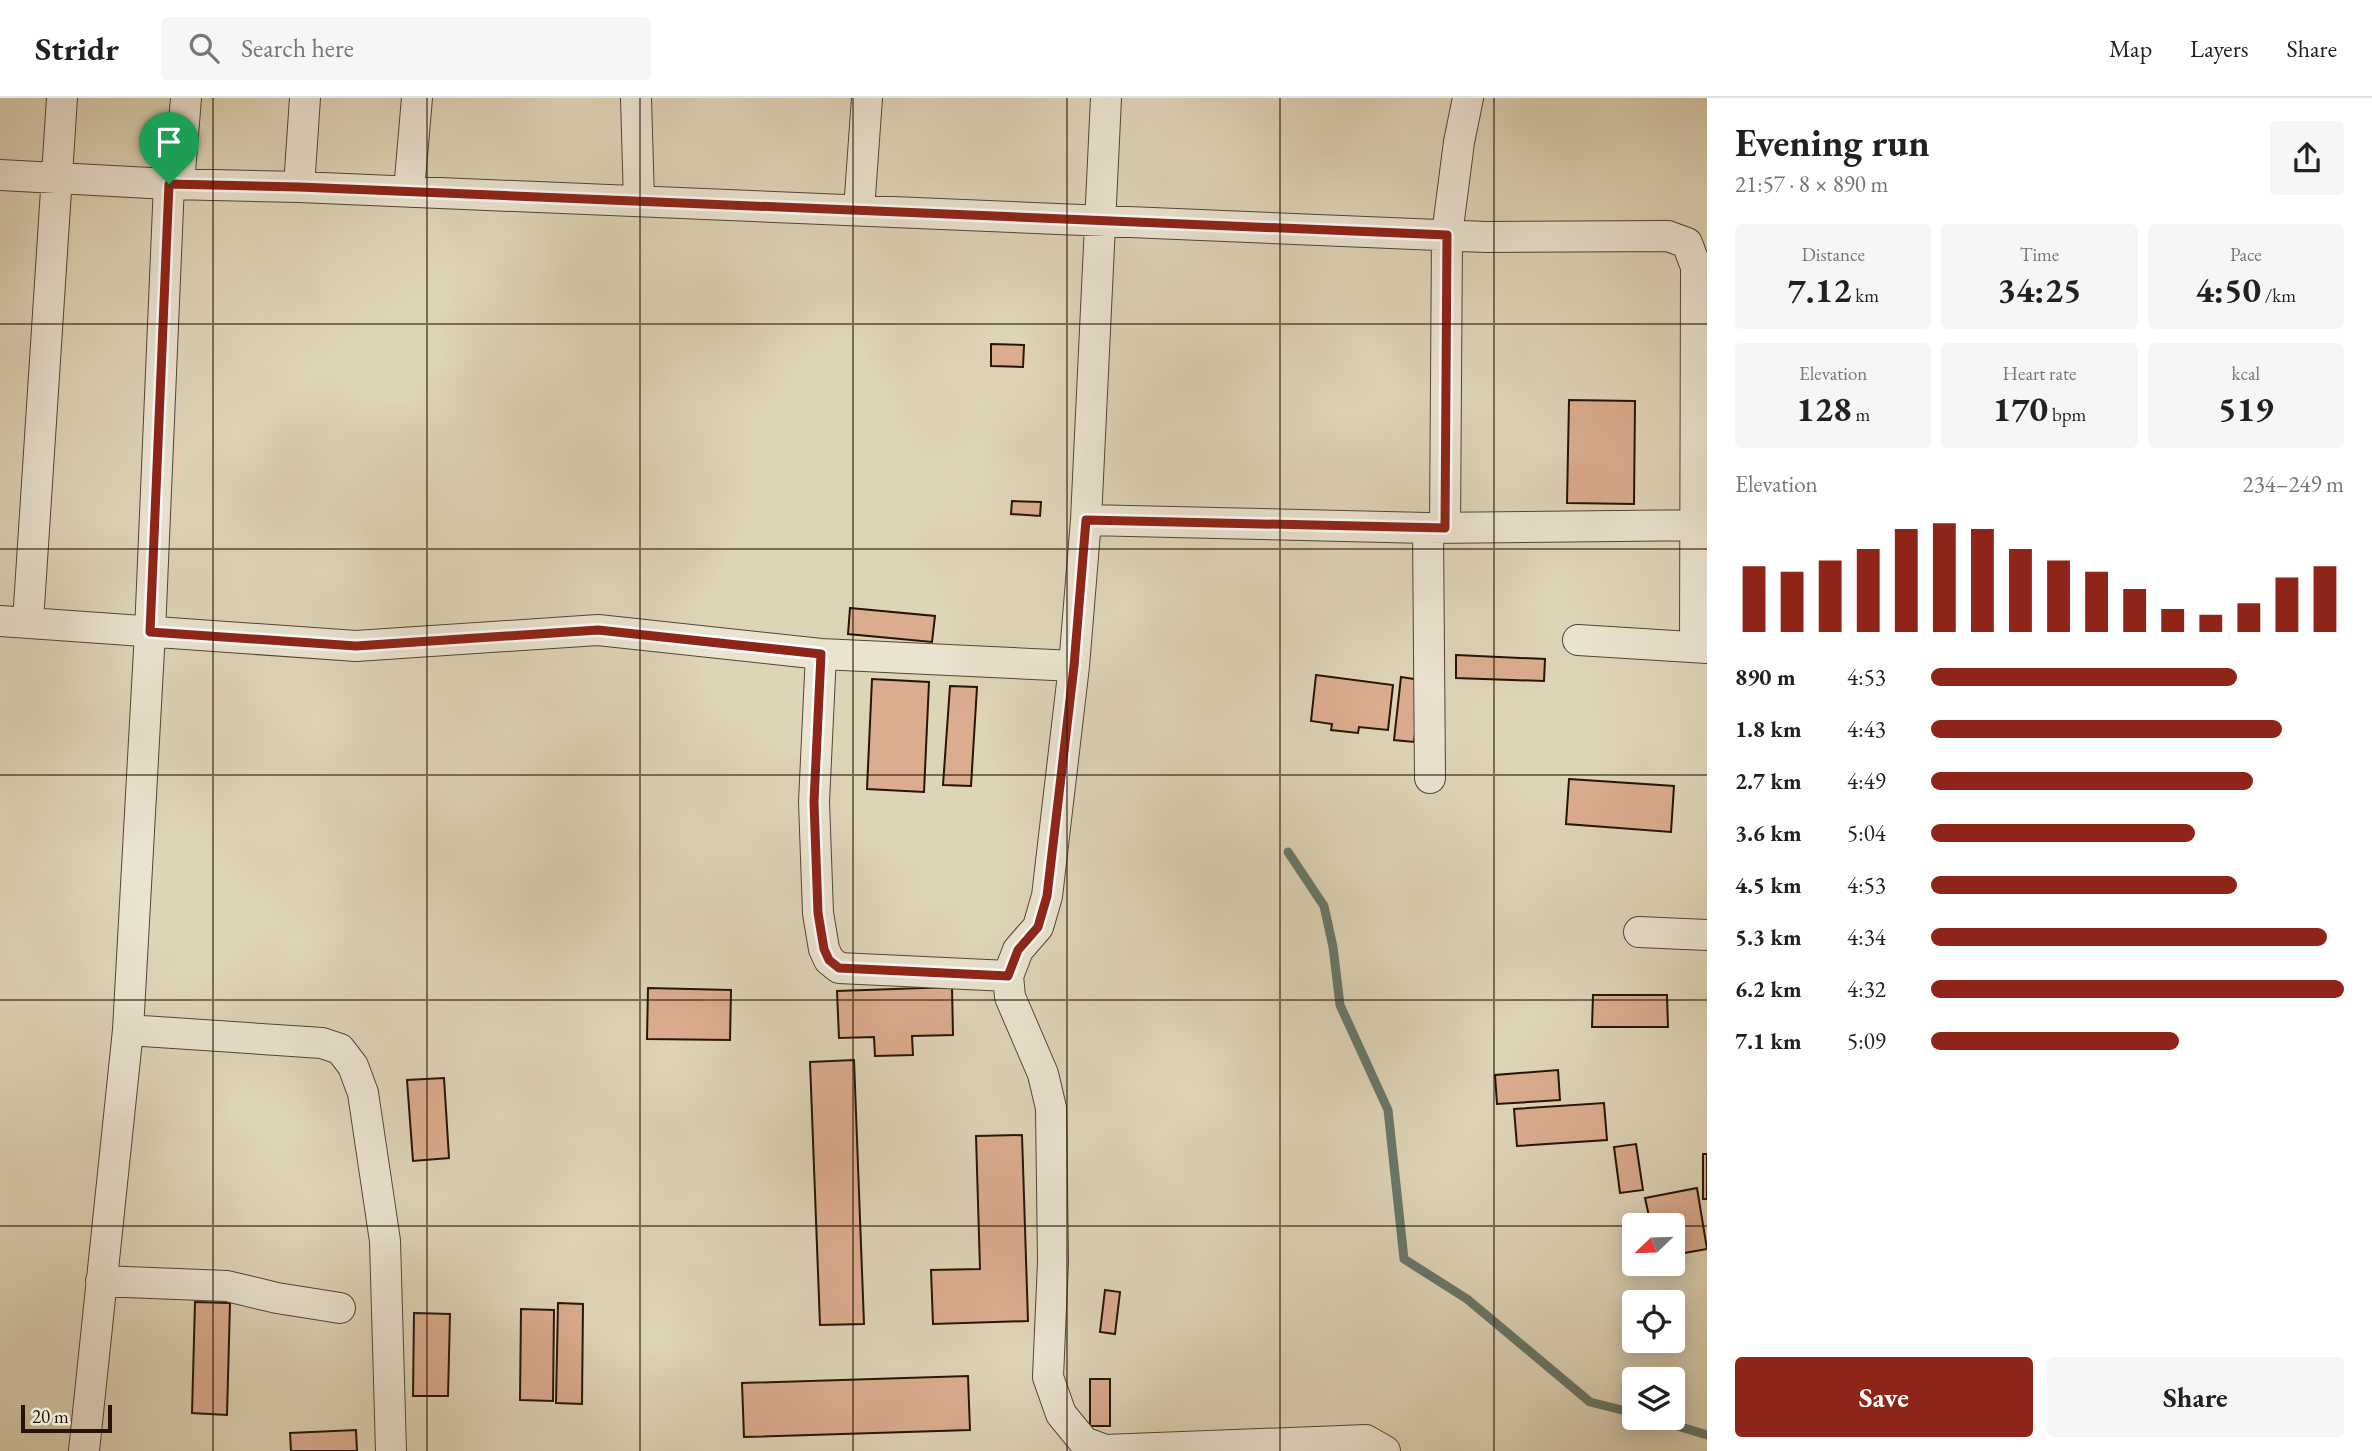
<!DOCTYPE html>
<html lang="en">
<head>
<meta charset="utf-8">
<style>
  body { margin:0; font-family:"EB Garamond",serif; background:#f6f6f6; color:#202124; height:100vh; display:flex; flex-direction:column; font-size:26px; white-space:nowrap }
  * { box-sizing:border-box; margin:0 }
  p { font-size:23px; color:#757577 }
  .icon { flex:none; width:38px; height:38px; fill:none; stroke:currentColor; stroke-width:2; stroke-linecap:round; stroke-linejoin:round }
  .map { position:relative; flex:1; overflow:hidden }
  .side { display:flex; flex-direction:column; background:#fff; width:665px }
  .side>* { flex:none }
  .needle { width:46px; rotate:247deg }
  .fabs { position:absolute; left:1622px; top:1115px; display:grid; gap:14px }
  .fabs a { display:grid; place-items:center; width:63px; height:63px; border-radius:7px; background:#fff; box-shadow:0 4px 18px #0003; font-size:35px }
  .scale { position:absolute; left:21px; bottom:18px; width:91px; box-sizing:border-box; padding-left:7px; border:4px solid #261506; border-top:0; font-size:19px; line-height:24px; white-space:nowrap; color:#261506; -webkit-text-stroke:5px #eae3d0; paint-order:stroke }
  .pin { position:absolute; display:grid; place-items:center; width:60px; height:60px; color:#fff; margin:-72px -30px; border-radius:50% 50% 50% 0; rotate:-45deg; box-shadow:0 0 7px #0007 }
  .pin .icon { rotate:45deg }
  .round { display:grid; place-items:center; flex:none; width:74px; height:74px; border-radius:7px; background:#f6f6f6 }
  .overview { display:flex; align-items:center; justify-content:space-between; height:119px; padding:0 28px }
  h1 { font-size:38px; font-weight:700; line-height:52px }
  .metrics { display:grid; grid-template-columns:repeat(3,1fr); gap:10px; height:119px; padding:7px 28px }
  .metrics div { display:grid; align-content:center; border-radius:7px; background:#f6f6f6; text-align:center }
  .metrics b { font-size:35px; font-weight:700 }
  .metrics small { font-size:19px; font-weight:400 }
  .metrics p { font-size:19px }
  .chart { height:196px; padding:14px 28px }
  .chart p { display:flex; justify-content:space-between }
  .chart svg { width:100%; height:126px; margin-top:7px; stroke:#8f2418; stroke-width:6 }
  .button { display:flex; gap:14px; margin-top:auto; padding:14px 28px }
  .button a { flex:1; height:80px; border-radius:7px; background:#8f2418; color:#fff; font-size:28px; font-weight:700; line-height:80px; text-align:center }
  .button a+a { background:#f6f6f6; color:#202124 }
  ul { padding:0 28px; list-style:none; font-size:23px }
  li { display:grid; grid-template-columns:112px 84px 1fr; align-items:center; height:52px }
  li i { height:18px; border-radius:9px; background:#8f2418 }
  header { display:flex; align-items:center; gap:42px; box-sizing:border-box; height:98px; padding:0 35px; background:#fff; border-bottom:2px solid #e0e0e0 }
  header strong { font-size:33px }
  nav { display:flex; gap:38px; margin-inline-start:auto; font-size:24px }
  .search { width:490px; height:63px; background:#f6f6f6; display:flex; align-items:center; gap:18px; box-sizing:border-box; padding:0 24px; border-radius:7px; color:#757577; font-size:26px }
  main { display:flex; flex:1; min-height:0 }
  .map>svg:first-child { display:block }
</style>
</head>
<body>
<header>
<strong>Stridr</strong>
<div class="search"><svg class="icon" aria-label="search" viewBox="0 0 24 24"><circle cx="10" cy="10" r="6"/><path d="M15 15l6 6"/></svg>Search here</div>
<nav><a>Map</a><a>Layers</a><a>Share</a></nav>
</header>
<main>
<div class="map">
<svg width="1707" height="1353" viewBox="0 0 1707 1353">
  <rect width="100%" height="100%" fill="#ded4b6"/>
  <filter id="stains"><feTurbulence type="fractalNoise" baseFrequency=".00286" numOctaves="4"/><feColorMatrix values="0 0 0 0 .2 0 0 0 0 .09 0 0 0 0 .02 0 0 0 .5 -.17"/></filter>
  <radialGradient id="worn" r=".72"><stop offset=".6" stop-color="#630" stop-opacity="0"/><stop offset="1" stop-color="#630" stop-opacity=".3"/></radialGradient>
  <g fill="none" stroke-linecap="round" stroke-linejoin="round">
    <path stroke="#687768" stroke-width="9" d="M1288,754L1324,808L1333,849L1340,907L1388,1012L1404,1161L1467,1201L1590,1304L1634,1315
      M1651,1320L1707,1337"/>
  </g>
  <path fill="#dbac8e" stroke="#261506" stroke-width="2" d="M991,246L1024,247L1023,269L991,268Z
    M1569,302L1635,303L1634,406L1567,405Z
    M1012,403L1041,404L1040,418L1011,416Z
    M850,510L935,518L932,544L848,536Z
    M1456,557L1545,561L1544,583L1456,580Z
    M1316,577L1393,587L1388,632L1359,629L1358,635L1331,632L1332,626L1311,623Z
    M1401,579L1421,582L1414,644L1394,642Z
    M872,581L929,584L924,694L867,691Z
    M950,588L977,589L971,688L943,687Z
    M1569,681L1674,688L1671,734L1566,726Z
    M952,889L953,937L912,938L913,957L875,958L874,939L839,940L837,893Z
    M648,890L731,892L730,942L647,941Z
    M1593,897H1667L1668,929H1592Z
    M854,962L864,1226L820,1227L810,964Z
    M1558,972L1560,1002L1497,1006L1495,977Z
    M444,980L449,1060L413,1063L407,982Z
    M1604,1005L1607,1042L1517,1048L1514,1011Z
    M1022,1037L1028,1223L933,1226L931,1172L980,1171L976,1038Z
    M1636,1046L1643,1092L1620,1095L1614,1049Z
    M1703,1056H1707V1101H1703Z
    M1697,1090L1707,1151L1673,1157V1127H1651L1645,1100Z
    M1105,1192L1120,1194L1115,1236L1100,1234Z
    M195,1204L230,1205L227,1317L192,1315Z
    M558,1205L583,1206L582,1306L556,1305Z
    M521,1211L554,1212L553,1303L520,1302Z
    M414,1215L450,1216L448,1298H413Z
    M968,1278L970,1332L744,1339L742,1285Z
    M1090,1281H1110V1328H1090Z
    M356,1332L357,1353H291L290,1335Z"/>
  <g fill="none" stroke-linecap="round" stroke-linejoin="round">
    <defs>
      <path id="minor" d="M636,0L639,103
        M1106,0L1086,422L1074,568L1047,798L1038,829L1018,852L1008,878L1010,899L1043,976L1051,1010L1053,1164L1048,1279L1061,1316L1084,1344L1105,1352L1366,1342L1385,1353
        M0,77L169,86L299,89L1486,139L1668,138L1687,145L1696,169L1695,549
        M179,86L186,0
        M299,89L305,0
        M409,93L417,0
        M859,112L867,0
        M1086,422L1428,430L1707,427
        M1428,430L1430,680
        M1445,430L1447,137L1459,44L1468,0
        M0,523L356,548L598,532L821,556L1074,568
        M28,524L62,0
        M1578,542L1707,550
        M821,556L814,704L818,815L824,851L829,862L839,870L1008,878
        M1639,834L1707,837
        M128,932L322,945L340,951L353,968L363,995L385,1143L391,1353
        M101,1183L227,1188L277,1200L340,1210
        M84,1353L128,932L150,534L169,86"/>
    </defs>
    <use href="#minor" stroke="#544532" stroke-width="32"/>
    <use href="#minor" stroke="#eae3d0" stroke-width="30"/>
  </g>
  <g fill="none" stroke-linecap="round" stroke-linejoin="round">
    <defs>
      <path id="route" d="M169,86L299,89L1447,137L1445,430L1086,422L1074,568L1047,798L1038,829L1018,852L1008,878L839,870L829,862L824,851L818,815L814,704L821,556L598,532L356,548L150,534Z"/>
    </defs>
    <use href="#route" stroke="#fff" stroke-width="14"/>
    <use href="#route" stroke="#8f2418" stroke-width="9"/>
  </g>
  <path fill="none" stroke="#261506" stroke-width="2" stroke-opacity="0.55" d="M213,0V1353M427,0V1353M640,0V1353M853,0V1353M1067,0V1353M1280,0V1353M1494,0V1353M0,226H1707M0,451H1707M0,677H1707M0,902H1707M0,1128H1634M1673,1128H1707"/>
  <rect width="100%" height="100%" filter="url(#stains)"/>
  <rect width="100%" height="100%" fill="url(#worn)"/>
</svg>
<div class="fabs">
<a><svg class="needle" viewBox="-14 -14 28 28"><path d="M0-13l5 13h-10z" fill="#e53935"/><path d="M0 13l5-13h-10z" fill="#757577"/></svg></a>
<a><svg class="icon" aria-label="locate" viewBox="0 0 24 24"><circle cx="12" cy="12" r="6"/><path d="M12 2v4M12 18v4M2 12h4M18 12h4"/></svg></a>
<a><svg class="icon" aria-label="layers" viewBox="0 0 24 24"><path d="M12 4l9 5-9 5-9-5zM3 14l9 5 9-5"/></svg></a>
</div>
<div class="scale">20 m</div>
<div class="pin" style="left:169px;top:86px;background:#1e9e55"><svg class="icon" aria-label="arrive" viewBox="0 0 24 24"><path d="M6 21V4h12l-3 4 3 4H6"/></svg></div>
</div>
<section class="side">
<div class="overview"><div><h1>Evening run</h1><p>21:57 · 8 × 890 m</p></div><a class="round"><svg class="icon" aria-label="share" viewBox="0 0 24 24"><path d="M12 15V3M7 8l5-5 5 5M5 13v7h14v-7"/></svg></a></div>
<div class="metrics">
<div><p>Distance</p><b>7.12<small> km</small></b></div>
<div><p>Time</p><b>34:25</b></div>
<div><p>Pace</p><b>4:50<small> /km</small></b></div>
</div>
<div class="metrics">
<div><p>Elevation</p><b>128<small> m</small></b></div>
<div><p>Heart rate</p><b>170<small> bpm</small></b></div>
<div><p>kcal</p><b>519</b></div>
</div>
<div class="chart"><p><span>Elevation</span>234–249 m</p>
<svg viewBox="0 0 160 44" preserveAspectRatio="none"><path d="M5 44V21M15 44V23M25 44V19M35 44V15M45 44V8M55 44V6M65 44V8M75 44V15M85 44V19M95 44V23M105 44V29M115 44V36M125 44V38M135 44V34M145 44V25M155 44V21"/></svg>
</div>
<ul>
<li><b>890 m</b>4:53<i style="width:74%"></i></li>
<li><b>1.8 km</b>4:43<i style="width:85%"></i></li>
<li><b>2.7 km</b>4:49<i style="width:78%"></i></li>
<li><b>3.6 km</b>5:04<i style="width:64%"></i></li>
<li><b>4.5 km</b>4:53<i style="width:74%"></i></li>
<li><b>5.3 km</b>4:34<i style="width:96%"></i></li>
<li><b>6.2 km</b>4:32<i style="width:100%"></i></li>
<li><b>7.1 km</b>5:09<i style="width:60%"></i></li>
</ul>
<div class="button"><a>Save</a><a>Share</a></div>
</section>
</main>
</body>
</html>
